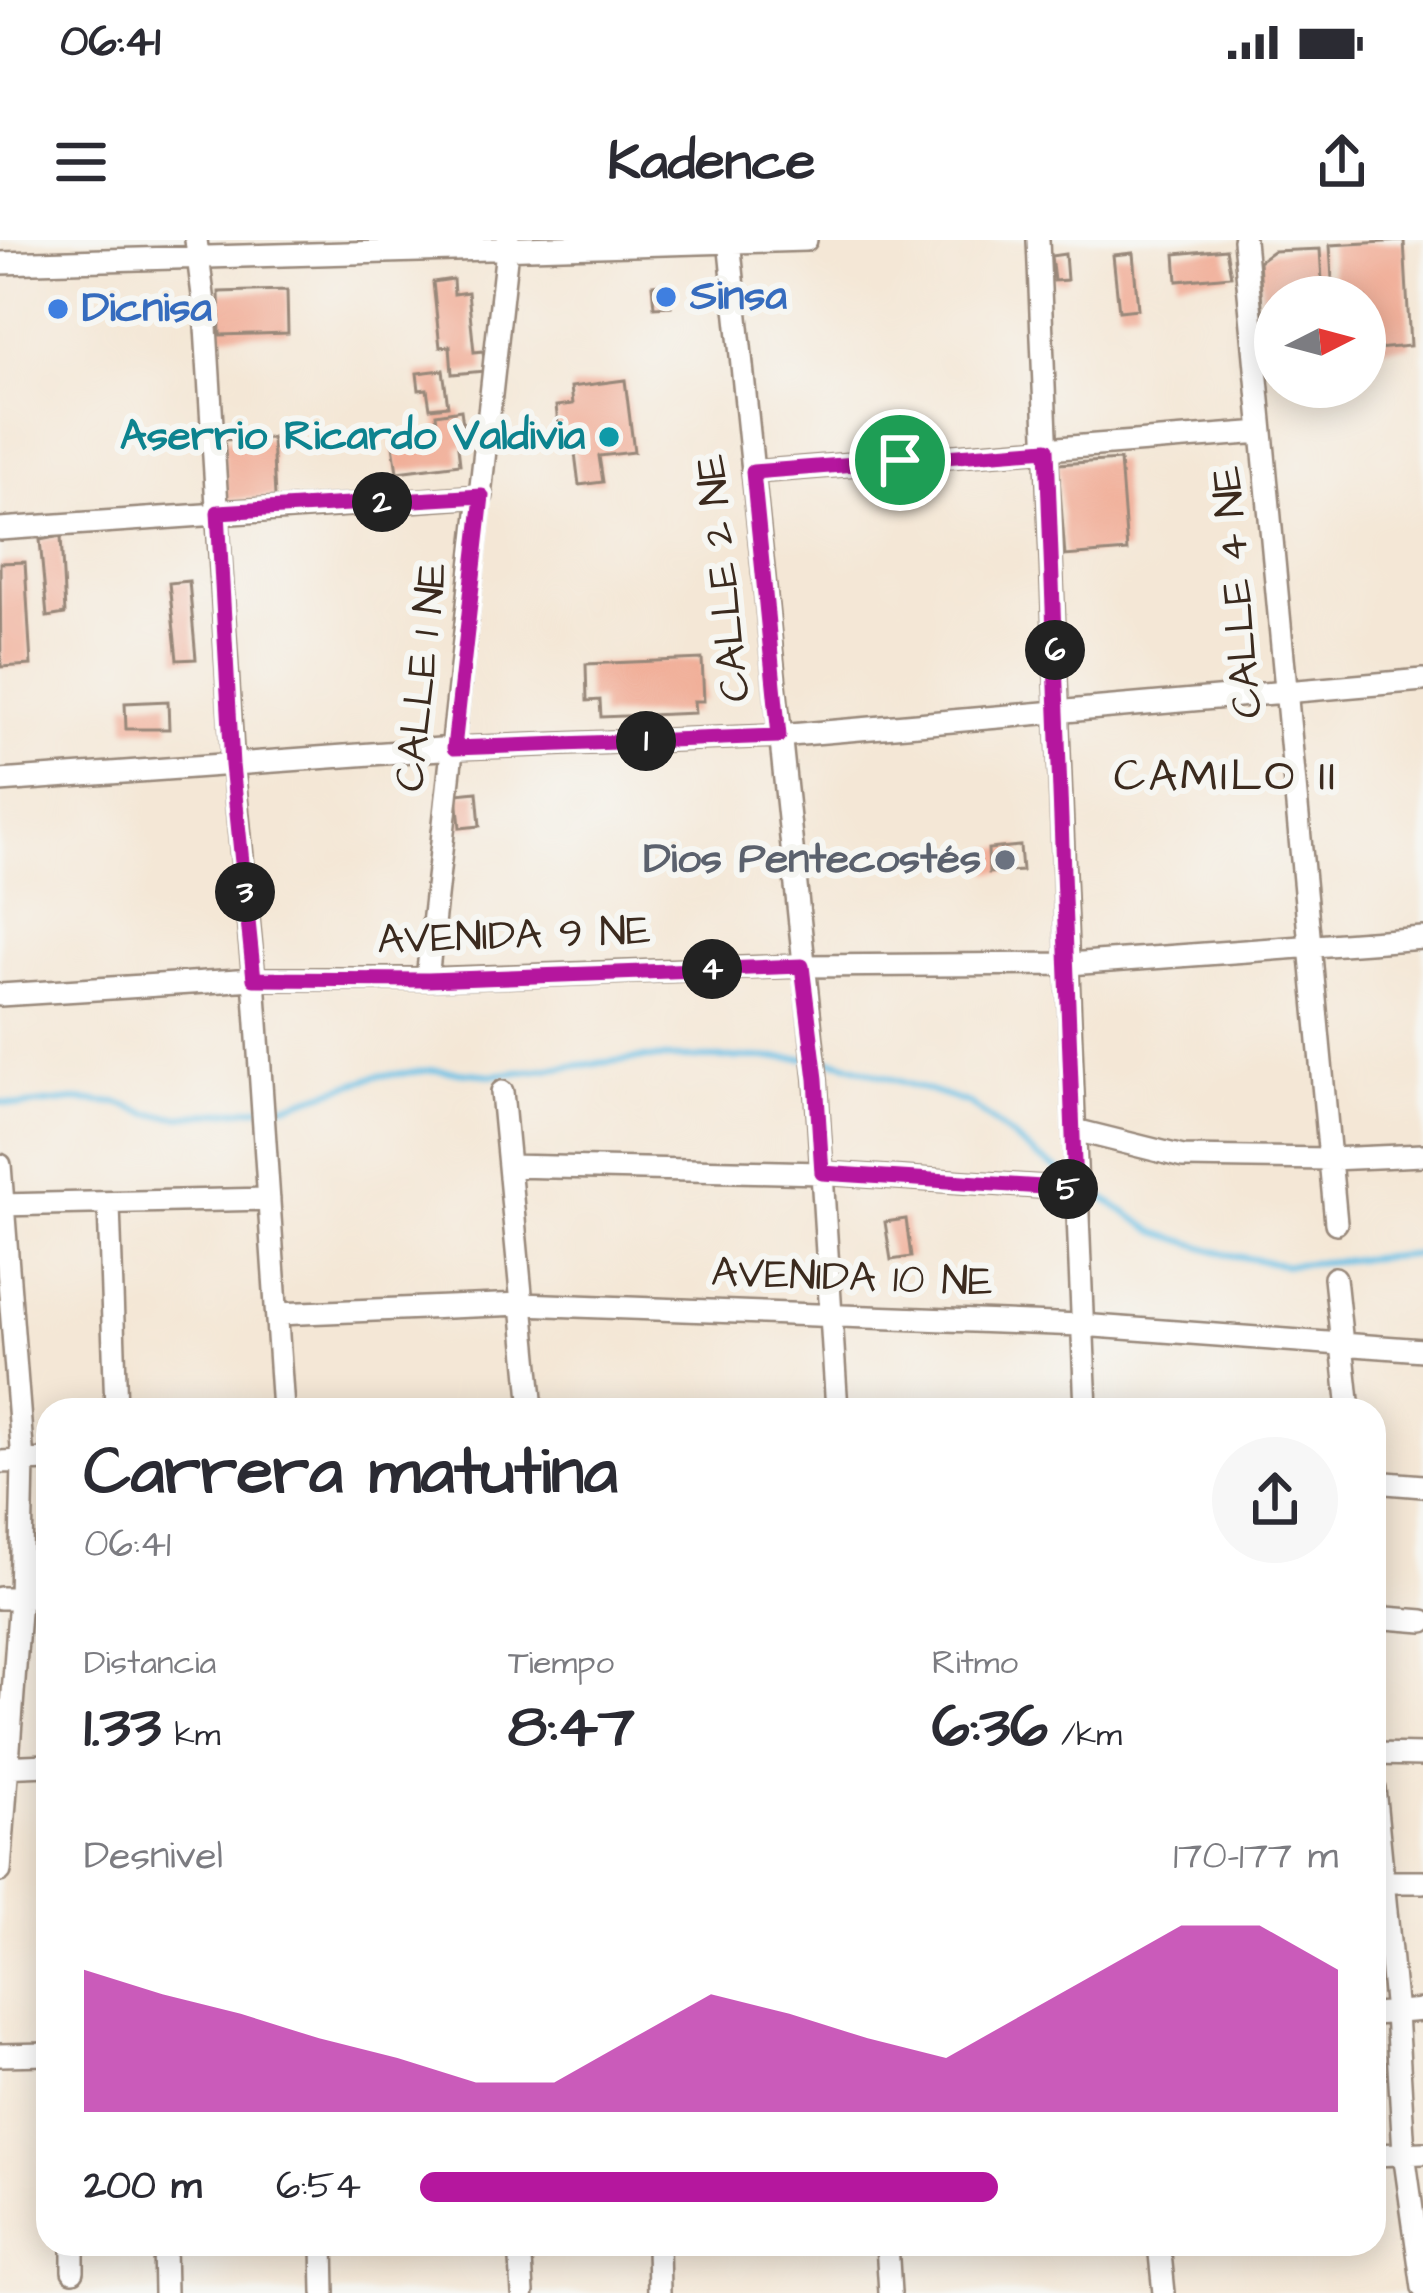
<!DOCTYPE html>
<html lang="es">
<head>
<meta charset="utf-8">
<style>
  body { margin:0; font-family:"Architects Daughter",sans-serif; background:#f7f7f7; color:#2b2b33; height:100vh; display:flex; flex-direction:column; font-size:45px; white-space:nowrap }
  * { box-sizing:border-box; margin:0 }
  p { font-size:39px; color:#7c7c81 }
  .icon { flex:none; width:66px; height:66px; fill:none; stroke:currentColor; stroke-width:2; stroke-linecap:round; stroke-linejoin:round }
  .map { position:relative; flex:1; overflow:hidden }
  .drawer { position:absolute; left:36px; top:1158px; width:1350px; height:858px; display:flex; flex-direction:column; background:#fff; border-radius:36px; box-shadow:0 6px 30px #0003 }
  .drawer>* { flex:none }
  .needle { width:78px; rotate:84deg }
  .tools { position:absolute; left:1254px; top:36px; display:grid; gap:24px }
  .tools a { display:grid; place-items:center; width:132px; height:132px; border-radius:50%; background:#fff; box-shadow:0 6px 30px #0003; font-size:60px }
  .pin { position:absolute; display:grid; place-items:center; width:102px; height:102px; color:#fff; margin:-51px; border:6px solid #fff; border-radius:50%; box-shadow:0 3px 12px #0007 }
  .km { position:absolute; width:60px; height:60px; margin:-30px; border-radius:50%; background:#222; color:#fff; font-size:33px; line-height:60px; text-align:center }
  .round { display:grid; place-items:center; flex:none; width:126px; height:126px; border-radius:63px; background:#f7f7f7 }
  .summary { display:flex; align-items:center; justify-content:space-between; height:204px; padding:0 48px }
  h1 { font-size:66px; font-weight:700; line-height:90px }
  .metrics { display:grid; grid-template-columns:repeat(3,1fr); gap:18px; height:204px; padding:12px 48px }
  .metrics div { display:grid; align-content:center }
  .metrics b { font-size:60px; font-weight:700 }
  .metrics small { font-size:33px; font-weight:400 }
  .metrics p { font-size:33px }
  .chart { height:336px; padding:24px 48px }
  .chart p { display:flex; justify-content:space-between }
  .chart svg { width:100%; height:216px; margin-top:12px; fill:#b5179e; opacity:.7 }
  ul { padding:0 48px; list-style:none; font-size:39px }
  li { display:grid; grid-template-columns:192px 144px 1fr; align-items:center; height:90px }
  li i { height:30px; border-radius:15px; background:#b5179e }
  .status { display:flex; justify-content:space-between; align-items:center; height:84px; padding:0 60px; background:#fff; direction:ltr }
  .status svg { height:33px; fill:currentColor }
  header { display:flex; justify-content:space-between; align-items:center; height:156px; padding:0 48px; background:#fff; font-size:54px; font-weight:700 }
  .map>svg:first-child { display:block }
</style>
</head>
<body>
<div class="status"><b>06:41</b><svg viewBox="0 0 49 12"><path d="M0 12V9h3v3zM5 12V6h3v6zM10 12V3h3v9zM15 12V0h3v12zM26 1h20v11H26zM47 4h2v5h-2z"/></svg></div>
<header><svg class="icon" aria-label="menu" viewBox="0 0 24 24"><path d="M4 6h16M4 12h16M4 18h16"/></svg>Kadence<svg class="icon" aria-label="share" viewBox="0 0 24 24"><path d="M12 15V3M7 8l5-5 5 5M5 13v7h14v-7"/></svg></header>
<div class="map">
<svg width="1423" height="2053" viewBox="0 0 1423 2053">
  <rect width="100%" height="100%" fill="#f6f6f2"/>
  <filter id="ink" filterUnits="userSpaceOnUse"><feTurbulence type="fractalNoise" baseFrequency=".00833" numOctaves="2"/><feDisplacementMap in="SourceGraphic" scale="24" xChannelSelector="R" yChannelSelector="G"/><feConvolveMatrix kernelMatrix="1 2 1 2 8 2 1 2 1" color-interpolation-filters="sRGB"/></filter>
  <filter id="wash" filterUnits="userSpaceOnUse"><feTurbulence type="fractalNoise" baseFrequency=".004" numOctaves="4" result="noise"/><feDisplacementMap in="SourceGraphic" scale="48" xChannelSelector="R" yChannelSelector="G"/><feGaussianBlur stdDeviation="2.7" result="paint"/><feColorMatrix in="noise" values="0 0 0 0 0 0 0 0 0 0 0 0 0 0 0 0 0 1.4 0 .05"/><feComposite in="paint" operator="in"/></filter>
  <g filter="url(#wash)">
    <rect width="100%" height="100%" fill="#f4e7d6"/>
    <g fill="none" stroke-linecap="round" stroke-linejoin="round">
      <path stroke="#67bfe4" stroke-width="6" d="M0,862L19,866L74,860L118,863L149,874L181,877L290,864L377,836L433,830L493,835L643,818H812L840,822L970,864L1039,918L1069,936
        M1080,943L1156,992L1225,1014L1286,1025L1423,1014"/>
    </g>
    <g id="blocks">
      <path fill="#f1af99" d="M1404,1L1410,106L1365,110V57H1333L1330,5Z
        M1226,9L1231,36L1177,41L1175,14Z
        M1320,9L1323,57H1275V94L1264,95L1259,21L1273,11Z
        M1133,13L1138,69L1119,71L1113,15Z
        M1065,14L1067,40L1054,41L1051,16Z
        M453,39L454,54L468,52L474,112L483,111L485,131L452,134L450,106L440,107L433,42Z
        M660,44L661,49L669,48L671,66L654,67L652,45Z
        M287,50L288,93L220,95L219,52Z
        M443,130L448,166L430,168L427,149L419,150L417,133Z
        M625,140L634,212L599,216L603,242L579,245L574,205L587,203L585,188L559,192L556,166L573,164L571,147Z
        M461,170L466,206L458,207L460,224L397,232L392,198L438,192L436,174Z
        M272,198L275,257L226,260L223,200Z
        M1120,220L1127,311L1065,316L1058,224Z
        M61,296L65,374L47,377L40,300Z
        M25,322L31,425L1,427L0,323Z
        M189,341L196,419L177,420L169,343Z
        M702,419L704,461H694L695,473L601,477L600,460L587,461L586,424Z
        M168,461L169,489H126L125,463Z
        M477,552L480,586L460,588L457,554Z
        M1020,606L1022,631L989,633L988,609Z
        M906,979L911,1017L891,1020L885,982Z"/>
    </g>
  </g>
  <g filter="url(#ink)">
    <use href="#blocks" fill-opacity="0" stroke="#98887a" stroke-width="3"/>
    <g fill="none" stroke-linecap="round" stroke-linejoin="round">
      <defs>
        <path id="street" d="M196,0L205,71L233,525L254,739L283,1170
          M729,0L816,839L837,1170
          M1038,0L1086,1170
          M1244,0L1336,983
          M0,23L806,0
          M753,232L1262,192
          M0,289L482,256
          M0,541L454,508L779,496L1423,440
          M427,739L508,0
          M0,755L254,739H427L802,726L1069,724L1423,698
          M502,852L532,1170
          M1075,890L1183,917L1330,919L1423,915
          M0,925L23,1221L20,1358L0,1631
          M509,926L822,933L1075,949
          M0,965L269,959
          M109,965L116,1170
          M1335,1038L1349,1170
          M277,1074L522,1064L1081,1085L1423,1110
          M0,1222L48,1220
          M1374,1242L1423,1246
          M0,1358L48,1357
          M1374,1377L1423,1381
          M1374,1514L1423,1515
          M0,1527L48,1525
          M1374,1548L1396,1773L1404,1913L1423,2048
          M1376,1642H1423
          M1374,1774L1423,1770
          M0,1815L48,1814
          M1374,1915L1423,1913
          M164,2004L165,2053
          M323,2004L324,2053
          M520,2004L523,2053
          M658,2004L659,2053
          M887,2004L890,2053
          M1159,2004L1164,2053
          M73,2031V2004"/>
      </defs>
      <use href="#street" stroke="#98887a" stroke-width="26"/>
      <use href="#street" stroke="#fff" stroke-width="21"/>
    </g>
  </g>
  <g fill="none" stroke-linecap="round" stroke-linejoin="round" filter="url(#ink)">
    <defs>
      <path id="route" d="M1047,209L1075,949L822,933L816,839L802,726L428,740L254,739L232,525L218,272L482,256L454,508L779,496L753,232Z"/>
    </defs>
    <use href="#route" stroke="#fff" stroke-width="24"/>
    <use href="#route" stroke="#b5179e" stroke-width="15"/>
  </g>
  <g fill="#3f7fe0" stroke="#f6f6f2" stroke-width="4.5">
    <circle cx="666" cy="57" r="12"/>
    <circle cx="58" cy="69" r="12"/>
  </g>
  <circle fill="#0f9aa8" stroke="#f6f6f2" stroke-width="4.5" cx="609" cy="197" r="12"/>
  <circle fill="#6b7280" stroke="#f6f6f2" stroke-width="4.5" cx="1005" cy="620" r="12"/>
  <g text-anchor="middle" dominant-baseline="central" stroke-width="12" stroke-linejoin="round" paint-order="stroke">
    <g font-size="42" font-weight="bold" fill="#366cbe" stroke="#f6f6f2" text-anchor="start">
      <text x="690" y="57">Sinsa</text>
      <text x="82" y="69">Dicnisa</text>
    </g>
    <g font-size="42" font-weight="bold" fill="#0d838f" stroke="#f6f6f2" text-anchor="end">
      <text x="585" y="197">Aserrio Ricardo Valdivia</text>
    </g>
    <g font-size="42" fill="#3b2a1e" stroke="#f6f6f2">
      <text transform="translate(724 338) rotate(-96)">CALLE 2 NE</text>
      <text transform="translate(1238 352) rotate(-95)">CALLE 4 NE</text>
      <text transform="translate(422 437) rotate(-84)">CALLE 1 NE</text>
      <text transform="translate(514 696) rotate(-2)">AVENIDA 9 NE</text>
      <text transform="translate(852 1038) rotate(2)">AVENIDA 10 NE</text>
    </g>
    <g font-size="42" font-weight="bold" fill="#5b616d" stroke="#f6f6f2" text-anchor="end">
      <text x="981" y="620">Dios Pentecostés</text>
    </g>
    <g font-size="45" letter-spacing="3" fill="#3b2a1e" stroke="#f6f6f2">
      <text x="1226" y="537">CAMILO II</text>
    </g>
  </g>
</svg>
<div class="tools">
<a><svg class="needle" viewBox="-14 -14 28 28"><path d="M0-13l5 13h-10z" fill="#e53935"/><path d="M0 13l5-13h-10z" fill="#7c7c81"/></svg></a>
</div>
<div class="pin" style="left:900px;top:220px;background:#1e9e55"><svg class="icon" aria-label="arrive" viewBox="0 0 24 24"><path d="M6 21V4h12l-3 4 3 4H6"/></svg></div>
<b class="km" style="left:646px;top:501px">1</b>
<b class="km" style="left:382px;top:262px">2</b>
<b class="km" style="left:245px;top:652px">3</b>
<b class="km" style="left:712px;top:729px">4</b>
<b class="km" style="left:1068px;top:949px">5</b>
<b class="km" style="left:1055px;top:410px">6</b>
<section class="drawer">
<div class="summary"><div><h1>Carrera matutina</h1><p>06:41</p></div><a class="round"><svg class="icon" aria-label="share" viewBox="0 0 24 24"><path d="M12 15V3M7 8l5-5 5 5M5 13v7h14v-7"/></svg></a></div>
<div class="metrics">
<div><p>Distancia</p><b>1.33<small> km</small></b></div>
<div><p>Tiempo</p><b>8:47</b></div>
<div><p>Ritmo</p><b>6:36<small> /km</small></b></div>
</div>
<div class="chart"><p><span>Desnivel</span>170–177 m</p>
<svg viewBox="0 0 160 44" preserveAspectRatio="none"><path d="M0 44V15L10 20L20 24L30 29L40 33L50 38L60 38L70 29L80 20L90 24L100 29L110 33L120 24L130 15L140 6L150 6L160 15V44z"/></svg>
</div>
<ul>
<li><b>200 m</b>6:54<i style="width:63%"></i></li>
</ul>
</section>
</div>
</body>
</html>
